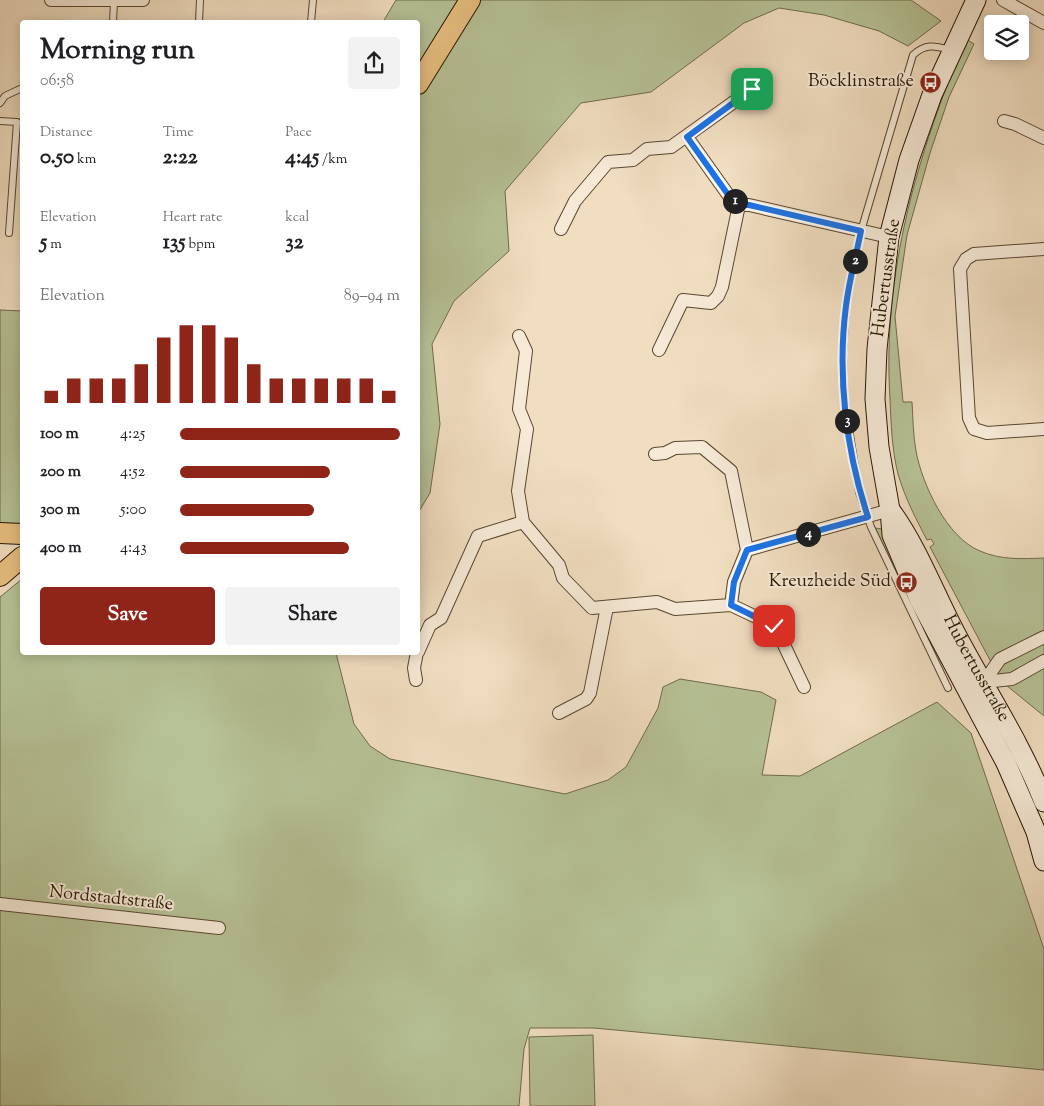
<!DOCTYPE html>
<html lang="en">
<head>
<meta charset="utf-8">
<style>
  body { margin:0; font-family:"Sorts Mill Goudy",serif; background:#f2f2f2; color:#202124; height:100vh; display:flex; flex-direction:column; font-size:19px; white-space:nowrap }
  * { box-sizing:border-box; margin:0 }
  p { font-size:16px; color:#757577 }
  .icon { flex:none; width:28px; height:28px; fill:none; stroke:currentColor; stroke-width:2; stroke-linecap:round; stroke-linejoin:round }
  .map { position:relative; flex:1; overflow:hidden }
  .panel { position:absolute; left:20px; top:20px; width:400px; height:635px; display:flex; flex-direction:column; background:#fff; border-radius:5px; box-shadow:0 2px 12px #0003 }
  .panel>* { flex:none }
  .fabs { position:absolute; left:984px; top:15px; display:grid; gap:10px }
  .fabs a { display:grid; place-items:center; width:45px; height:45px; border-radius:5px; background:#fff; box-shadow:0 2px 12px #0003; font-size:25px }
  .pin { position:absolute; display:grid; place-items:center; width:42px; height:42px; color:#fff; margin:-21px; border-radius:10px; box-shadow:0 2px 8px #0006 }
  .km { position:absolute; width:25px; height:25px; margin:-12px; border-radius:50%; background:#222; color:#fff; font-size:14px; line-height:25px; text-align:center }
  .round { display:grid; place-items:center; flex:none; width:52px; height:52px; border-radius:5px; background:#f2f2f2 }
  .head { display:flex; align-items:center; justify-content:space-between; height:85px; padding:0 20px }
  h1 { font-size:28px; font-weight:800; line-height:38px }
  .metrics { display:grid; grid-template-columns:repeat(3,1fr); gap:8px; height:85px; padding:5px 20px }
  .metrics div { display:grid; align-content:center }
  .metrics b { font-size:21px; font-weight:800 }
  .metrics small { font-size:14px; font-weight:400 }
  .metrics p { font-size:14px }
  .chart { height:140px; padding:10px 20px }
  .chart p { display:flex; justify-content:space-between }
  .chart svg { width:100%; height:90px; margin-top:5px; stroke:#8f2418; stroke-width:6 }
  .action { display:flex; gap:10px; margin-top:auto; padding:10px 20px }
  .action a { flex:1; height:58px; border-radius:5px; background:#8f2418; color:#fff; font-size:20px; font-weight:800; line-height:58px; text-align:center }
  .action a+a { background:#f2f2f2; color:#202124 }
  ul { padding:0 20px; list-style:none; font-size:16px }
  li { display:grid; grid-template-columns:80px 60px 1fr; align-items:center; height:38px }
  li i { height:12px; border-radius:6px; background:#8f2418 }
  .map>svg:first-child { display:block }
</style>
</head>
<body>
<div class="map">
<svg width="1044" height="1106" viewBox="0 0 1044 1106">
  <rect width="100%" height="100%" fill="#f1dec1"/>
  <filter id="stains"><feTurbulence type="fractalNoise" baseFrequency=".004" numOctaves="4"/><feColorMatrix values="0 0 0 0 .2 0 0 0 0 .09 0 0 0 0 .02 0 0 0 .5 -.17"/></filter>
  <radialGradient id="worn" r=".72"><stop offset=".6" stop-color="#630" stop-opacity="0"/><stop offset="1" stop-color="#630" stop-opacity=".3"/></radialGradient>
  <path fill="#b6c296" stroke="#6f6b4b" d="M396,0H911L941,21L908,46L879,31L824,15L779,8L744,23L651,92L581,103L505,191L509,251L454,301L432,344L440,424L430,493L418,513V22H383Z
    M966,39L974,44L949,97L930,153L907,235L895,316L903,402H912C913,418 913,435 916,451C922,484 947,538 980,551C1000,560 1022,559 1044,558V716L1001,681L930,547L934,544L931,539L927,540C916,519 905,498 898,474C892,450 891,424 890,399C882,274 917,154 966,39Z
    M0,310L22,311V547L0,528Z
    M875,528L882,529L897,561L892,563Z
    M22,579V652L336,653L354,724L370,746L390,759L565,794L608,780L626,767L658,708L663,687L680,679L761,692L776,700L762,775L800,776L937,702L971,733L1044,949V1070L594,1028H530L524,1049L519,1106H0V597Z
    M593,1035L595,1106H530L529,1037Z"/>
  <g fill="none" stroke-linecap="round" stroke-linejoin="round">
    <defs>
      <path id="lane" d="M113,22L114,2
        M199,22L200,0
        M311,22L313,0
        M0,103L5,96L22,88
        M0,121L17,122L9,233
        M948,688L871,527L859,492L844,396L843,353L846,305L861,231L913,55C926,43 935,46 951,50"/>
      <path id="street" d="M51,0H143
        M1003,0L1044,23
        M1004,121L1015,124L1044,138
        M687,137L729,196L739,205H749L889,237
        M561,229L575,201L608,162L633,160L647,149L671,147L752,89L764,87
        M1044,249L974,254L966,259L960,269L969,418L974,429L987,433L1044,429
        M519,336L526,351L519,409L527,429L518,491L523,522
        M659,350L683,300L711,303L718,296L722,287L739,205
        M655,454L665,453L675,448L702,447L731,471L747,550
        M523,522L559,565L563,578L592,608L657,602L675,609L731,605
        M731,605L734,582L747,550L890,510
        M731,605L775,626L804,687
        M418,652L430,625L441,618L478,536L523,522
        M416,680L414,668L417,652
        M984,682L1012,679L1044,661
        M977,686L984,682L1000,659L1044,637
        M559,713L586,699L590,693L607,607
        M0,904L219,928"/>
      <g id="secondary">
        <path d="M976,0L932,95L909,160L889,237L877,349L875,399L879,447L890,510L892,535L920,601L1006,763L1036,832L1044,861"/>
        <path id="s1" d="M891,511C918,548 935,595 957,636C986,691 1021,743 1044,802"/>
      </g>
      <path id="primary" d="M418,84L470,0
        M0,533L22,534
        M0,576L22,557"/>
    </defs>
    <use href="#lane" stroke="#5a4630" stroke-width="8"/>
    <use href="#street" stroke="#5a4630" stroke-width="14"/>
    <use href="#secondary" stroke="#281400" stroke-width="21"/>
    <use href="#primary" stroke="#281400" stroke-width="22"/>
    <use href="#lane" stroke="#f6ead7" stroke-width="6"/>
    <use href="#street" stroke="#f6ead7" stroke-width="12"/>
    <use href="#secondary" stroke="#f6ead7" stroke-width="19"/>
    <use href="#primary" stroke="#e8bf80" stroke-width="20"/>
  </g>
  <g fill="none" stroke-linecap="round" stroke-linejoin="round">
    <defs>
      <path id="route" d="M752,89L687,137L729,196L739,205H749L861,231C856,256 849,281 846,306C837,375 846,451 868,517L747,550L734,582L731,605L774,626"/>
    </defs>
    <use href="#route" stroke="#fff" stroke-width="10"/>
    <use href="#route" stroke="#1a73e8" stroke-width="6"/>
  </g>
  <defs>
    <symbol id="bus-disc" viewBox="-11 -11 22 22"><circle r="9.5" fill="#8f2418" stroke="#f6ead7"/><path d="M-5-6H5V4H4V6H2V4H-2V6H-4V4H-5ZM-3.5-4V0h7V-4ZM-3.5 1.2v1.5H-2V1.2ZM2 1.2v1.5H3.5V1.2Z" fill="#fff"/></symbol>
  </defs>
  <g fill-rule="evenodd">
    <use href="#bus-disc" x="918" y="70" width="25" height="25"/>
    <use href="#bus-disc" x="894" y="570" width="25" height="25"/>
  </g>
  <g text-anchor="middle" dominant-baseline="central" stroke-width="4" stroke-linejoin="round" paint-order="stroke">
    <g font-size="18" fill="#281400" stroke="#f6ead7" text-anchor="end">
      <text x="914" y="82">Böcklinstraße</text>
      <text x="891" y="582">Kreuzheide Süd</text>
    </g>
    <g font-size="18" fill="#281400" stroke="#f6ead7">
      <text transform="translate(887 278) rotate(-82)">Hubertusstraße</text>
      <text stroke="none"><textPath href="#s1" startOffset="179">Hubertusstraße</textPath></text>
      <text transform="translate(111 899) rotate(6)">Nordstadtstraße</text>
    </g>
  </g>
  <rect width="100%" height="100%" filter="url(#stains)"/>
  <rect width="100%" height="100%" fill="url(#worn)"/>
</svg>
<div class="fabs">
<a><svg class="icon" aria-label="layers" viewBox="0 0 24 24"><path d="M12 4l9 5-9 5-9-5zM3 14l9 5 9-5"/></svg></a>
</div>
<div class="pin" style="left:752px;top:89px;background:#1e9e55"><svg class="icon" aria-label="arrive" viewBox="0 0 24 24"><path d="M6 21V4h12l-3 4 3 4H6"/></svg></div>
<div class="pin" style="left:774px;top:626px;background:#d93025"><svg class="icon" aria-label="check" viewBox="0 0 24 24"><path d="M5 12l5 5 9-10"/></svg></div>
<b class="km" style="left:735px;top:201px">1</b>
<b class="km" style="left:855px;top:261px">2</b>
<b class="km" style="left:847px;top:421px">3</b>
<b class="km" style="left:808px;top:534px">4</b>
<section class="panel">
<div class="head"><div><h1>Morning run</h1><p>06:58</p></div><a class="round"><svg class="icon" aria-label="share" viewBox="0 0 24 24"><path d="M12 15V3M7 8l5-5 5 5M5 13v7h14v-7"/></svg></a></div>
<div class="metrics">
<div><p>Distance</p><b>0.50<small> km</small></b></div>
<div><p>Time</p><b>2:22</b></div>
<div><p>Pace</p><b>4:45<small> /km</small></b></div>
</div>
<div class="metrics">
<div><p>Elevation</p><b>5<small> m</small></b></div>
<div><p>Heart rate</p><b>135<small> bpm</small></b></div>
<div><p>kcal</p><b>32</b></div>
</div>
<div class="chart"><p><span>Elevation</span>89–94 m</p>
<svg viewBox="0 0 160 44" preserveAspectRatio="none"><path d="M5 44V38M15 44V32M25 44V32M35 44V32M45 44V25M55 44V12M65 44V6M75 44V6M85 44V12M95 44V25M105 44V32M115 44V32M125 44V32M135 44V32M145 44V32M155 44V38"/></svg>
</div>
<ul>
<li><b>100 m</b>4:25<i style="width:100%"></i></li>
<li><b>200 m</b>4:52<i style="width:68%"></i></li>
<li><b>300 m</b>5:00<i style="width:61%"></i></li>
<li><b>400 m</b>4:43<i style="width:77%"></i></li>
</ul>
<div class="action"><a>Save</a><a>Share</a></div>
</section>
</div>
</body>
</html>
